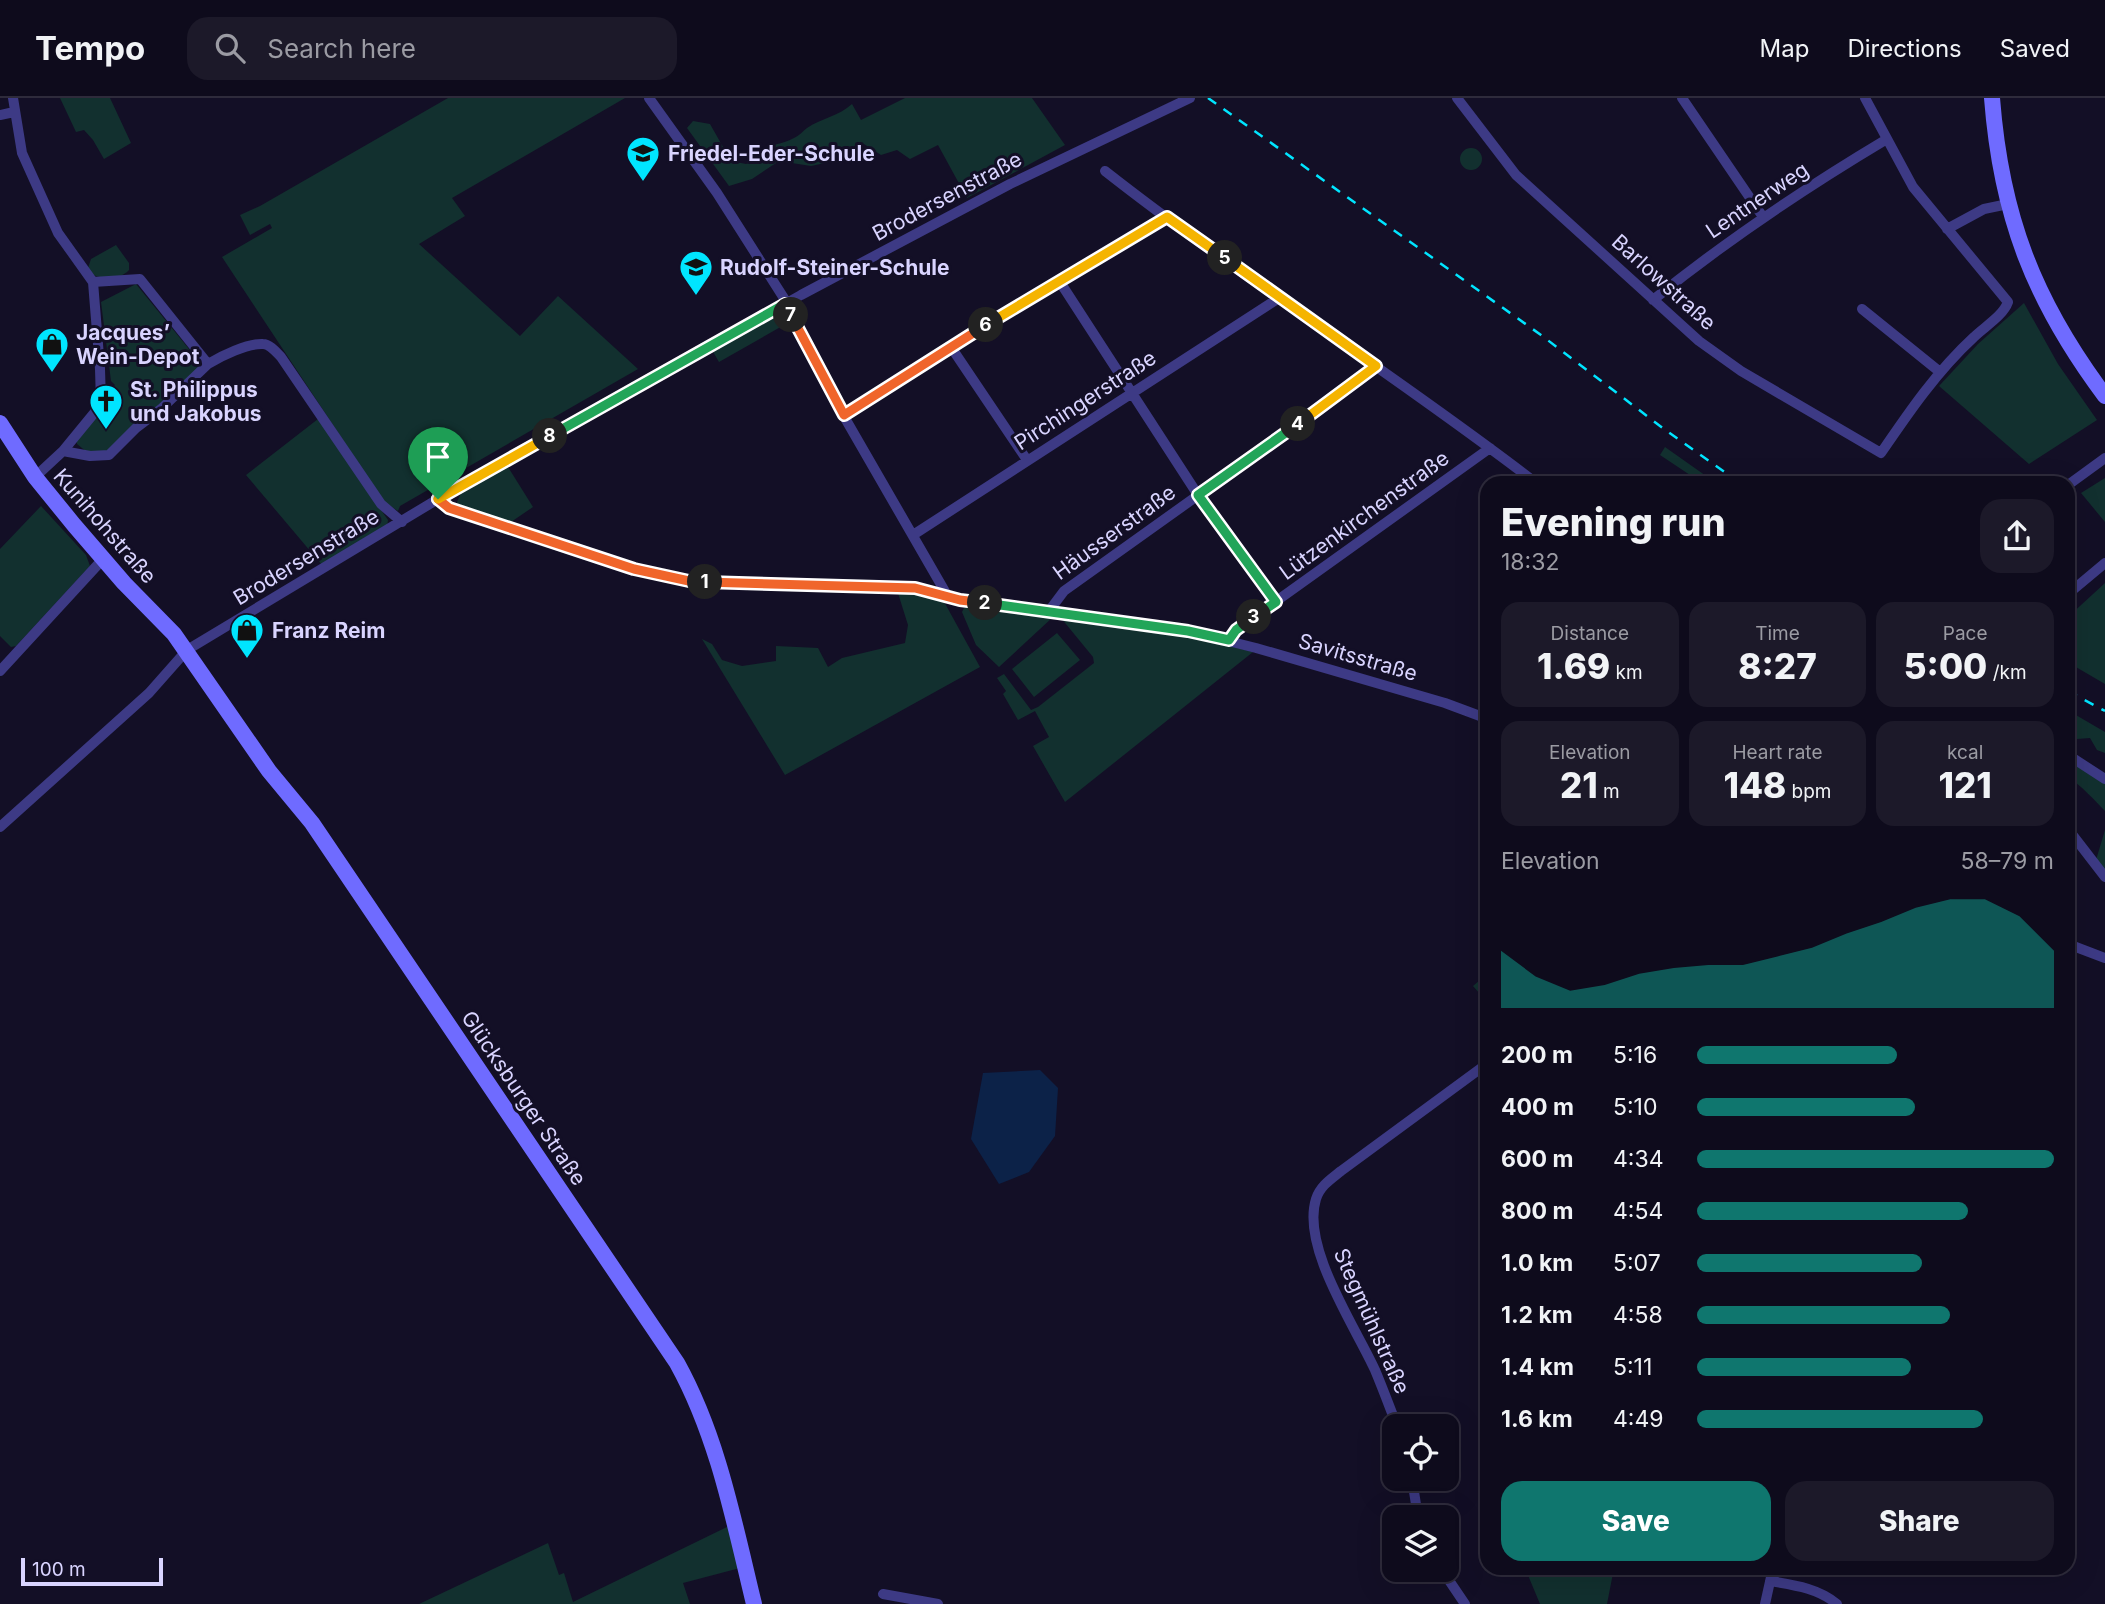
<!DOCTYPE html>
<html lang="en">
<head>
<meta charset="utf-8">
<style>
  body { margin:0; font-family:Inter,sans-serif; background:#1c1929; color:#f1f3f6; height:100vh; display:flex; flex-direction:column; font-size:26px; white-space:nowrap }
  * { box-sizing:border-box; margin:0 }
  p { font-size:23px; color:#9b9ba3 }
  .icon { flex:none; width:38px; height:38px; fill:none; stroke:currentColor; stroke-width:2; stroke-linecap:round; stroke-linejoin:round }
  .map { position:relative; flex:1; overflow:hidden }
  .details { position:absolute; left:1480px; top:378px; width:595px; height:1099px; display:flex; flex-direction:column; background:#0e0b1c; border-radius:21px; box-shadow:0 7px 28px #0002,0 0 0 2px #2e2b3b }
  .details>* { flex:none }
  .tools { position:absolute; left:1382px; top:1316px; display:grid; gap:14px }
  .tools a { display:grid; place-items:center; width:77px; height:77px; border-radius:14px; background:#0e0b1c; box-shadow:0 7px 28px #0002,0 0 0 2px #2e2b3b; font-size:35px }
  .scale { position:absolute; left:21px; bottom:18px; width:142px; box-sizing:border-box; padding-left:7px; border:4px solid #d9d4ff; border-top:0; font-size:19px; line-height:24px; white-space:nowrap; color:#d9d4ff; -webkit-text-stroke:5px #130f26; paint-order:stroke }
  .pin { position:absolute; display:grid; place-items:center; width:60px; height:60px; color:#fff; margin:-72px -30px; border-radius:50% 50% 50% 0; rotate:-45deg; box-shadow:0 0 7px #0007 }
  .pin .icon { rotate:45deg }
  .km { position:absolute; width:35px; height:35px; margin:-18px; border-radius:50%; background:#222; color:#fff; font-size:19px; line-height:35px; text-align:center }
  .round { display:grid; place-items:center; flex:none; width:74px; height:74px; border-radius:21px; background:#1c1929 }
  .headline { display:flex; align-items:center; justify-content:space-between; height:119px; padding:0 21px }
  h1 { font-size:38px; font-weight:800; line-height:52px }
  .figures { display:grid; grid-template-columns:repeat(3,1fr); gap:10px; height:119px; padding:7px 21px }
  .figures div { display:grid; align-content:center; border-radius:18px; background:#1c1929; text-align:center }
  .figures b { font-size:35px; font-weight:800 }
  .figures small { font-size:19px; font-weight:400 }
  .figures p { font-size:19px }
  .chart { height:196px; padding:14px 21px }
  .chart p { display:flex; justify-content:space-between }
  .chart svg { width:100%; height:126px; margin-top:7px; fill:#0f766e; opacity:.7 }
  .action { display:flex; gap:14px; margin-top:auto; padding:14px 21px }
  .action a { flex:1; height:80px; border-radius:21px; background:#0f766e; color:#fff; font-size:28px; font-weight:800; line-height:80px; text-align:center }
  .action a+a { background:#1c1929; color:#f1f3f6 }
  ul { padding:0 21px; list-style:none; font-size:23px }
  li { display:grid; grid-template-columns:112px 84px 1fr; align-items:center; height:52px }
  li i { height:18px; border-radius:9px; background:#0f766e }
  header { display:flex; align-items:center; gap:42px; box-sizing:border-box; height:98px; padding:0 35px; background:#0e0b1c; border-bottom:2px solid #2e2b3b }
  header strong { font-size:33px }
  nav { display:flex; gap:38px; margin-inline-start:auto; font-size:24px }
  .search { width:490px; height:63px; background:#1c1929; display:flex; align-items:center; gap:18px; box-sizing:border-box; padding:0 24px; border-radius:21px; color:#9b9ba3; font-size:26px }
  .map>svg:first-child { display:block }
</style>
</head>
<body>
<header>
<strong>Tempo</strong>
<div class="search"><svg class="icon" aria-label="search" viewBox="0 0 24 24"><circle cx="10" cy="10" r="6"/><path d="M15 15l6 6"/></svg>Search here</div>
<nav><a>Map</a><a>Directions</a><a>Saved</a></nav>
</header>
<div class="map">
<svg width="2105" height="1506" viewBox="0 0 2105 1506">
  <rect width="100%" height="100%" fill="#130f26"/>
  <path fill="#12302f" d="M60,0H110L131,45L104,61L93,42L84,32L76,34Z
    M448,0H625L452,100L465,118L419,146L520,238L558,198L638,271L400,408L398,413L384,404L222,159L272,130L270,126L250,137L240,117L260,108Z
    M905,0H1032L1065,47L967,100L938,47L910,61L897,52L881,57L864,46L838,55L825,65L811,68L779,63L752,81L729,88L687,30L693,23L710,26L731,63L746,66L756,62C767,43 778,49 794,40C799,38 803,33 807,30C822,20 839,18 852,6L861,22Z
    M1460 61a11 11 0 1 1 22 0a11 11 0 1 1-22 0Z
    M116,147L129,165V172C119,183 98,182 87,173L91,161Z
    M136,186L202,267L109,353L88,355L77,346L76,340L113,300L108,295L115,287L111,283L101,204Z
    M2024,205L2058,266L2097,322L2029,366L1939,288L1978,246Z
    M784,211L791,223L719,264L712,252Z
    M318,321L388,422L387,429L322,467L246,377Z
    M1665,349L1716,385H1702L1660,357Z
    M508,369L533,409L511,424L458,408L457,404L461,395Z
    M2105,380V424L2081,395Z
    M41,408L86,457L90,468L16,548L11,549L0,538V451Z
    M2105,485V586L2069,565L2068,519Z
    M897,492L942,500L980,569L785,677L702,541L712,546L722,562L742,568L776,563V548L818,550L828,569L842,560L905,545L908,527Z
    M968,509L1053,519L999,569L976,547L962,514L964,510Z
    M1061,520L1188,538L1253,554L1065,704L1033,648L1049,639L1035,613L1018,622L1003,596L1006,593L997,580L1004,576L1031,612L1038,609L1094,565L1093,559Z
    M1057,535L1080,562L1034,599L1012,571Z
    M2069,613L2105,634V655L2097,652L2090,640L2077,641L2069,636Z
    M2068,659L2105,679V713C2094,702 2082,688 2069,680Z
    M2105,732V775L2096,762Z
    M1487,876V904L1473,888Z
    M729,1428L740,1470L683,1485L690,1506H419L548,1445L559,1477L564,1475L573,1504Z
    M1525,1470H1614L1607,1506H1540Z"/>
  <path fill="#0c2248" d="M1040,972L1058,990L1055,1038L1029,1074L999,1086L971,1041L983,975Z"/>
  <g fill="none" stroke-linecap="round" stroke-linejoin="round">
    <path stroke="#3d3a85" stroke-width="10" d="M13,0L22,55L58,135L93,184L100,271L101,304L95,314L63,353L35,379
      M649,0L717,95L787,205
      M1457,0L1516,77L1699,243L1741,273L1881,355C1909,314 1937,273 1974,239C1984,229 2003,218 2008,204L1913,89L1865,0
      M1682,0L1763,119
      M0,17L14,14
      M1105,73C1244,182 1396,277 1536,385
      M1947,131L1984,111L2008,106
      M93,184L140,181L208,266C221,258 248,245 263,246C270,246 277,255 281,259L381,406L402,424
      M1060,184L1198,397L1276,504
      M1653,202C1727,142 1805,90 1887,41
      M785,206L838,308L947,497
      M1862,211L1940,274
      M951,249L1027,362
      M844,317L951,249L1167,119
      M63,353L90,358L109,357L136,330L161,311L208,266
      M2068,387L2105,360
      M438,401L449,410L634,471L689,483L915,490L960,502L1188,533L1256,550L1445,605L1488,621
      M913,437L1279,200
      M2068,496L2105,465
      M1049,513L1064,493L1288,333L1376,268
      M1229,542L1236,532L1490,350
      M0,573L103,461
      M2068,657L2105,681
      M0,729L149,595L187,552L438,401L801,197L1010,86L1190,0
      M2068,731L2105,779
      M2068,846L2105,860
      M1397,1328C1390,1310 1383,1291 1375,1272C1355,1228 1301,1149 1316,1101C1320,1088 1331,1081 1341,1073L1488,965
      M1412,1381L1418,1419
      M1442,1472L1465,1506
      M1770,1483C1794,1487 1818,1490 1837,1506
      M883,1496L938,1506
      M1765,1506L1773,1470"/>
    <path stroke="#6f6bff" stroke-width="16" d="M1992,0C2001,118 2034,203 2105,298
      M0,325L35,379L74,427L124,485L174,536L269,673L312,725L677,1265C718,1339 734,1424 754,1506"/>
    <path stroke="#00e5ff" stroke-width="2.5" stroke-dasharray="10 9" stroke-linecap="butt" d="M1208,0L1541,237L1664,331L1740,385
      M2068,593L2105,613"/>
  </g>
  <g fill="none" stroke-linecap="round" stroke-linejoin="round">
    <defs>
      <path id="split-1" d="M438,401L449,410L634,471L689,483L705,484"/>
      <path id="split-2" d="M705,484L915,490L960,502L985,505"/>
      <path id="split-3" d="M985,505L1188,533L1229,542L1236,532L1254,519"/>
      <path id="split-4" d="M1254,519L1276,504L1198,397L1298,326"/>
      <path id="split-5" d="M1225,160L1376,268L1298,326"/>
      <path id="split-6" d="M986,227L1167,119L1225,160"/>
      <path id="split-7" d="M791,217L844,317L986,227"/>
      <path id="split-8" d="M550,338L785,206L791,217"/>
      <path id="split-9" d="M438,401L550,338"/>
    </defs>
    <use href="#split-1" stroke="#fff" stroke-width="14"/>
    <use href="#split-2" stroke="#fff" stroke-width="14"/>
    <use href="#split-3" stroke="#fff" stroke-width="14"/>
    <use href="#split-4" stroke="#fff" stroke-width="14"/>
    <use href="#split-5" stroke="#fff" stroke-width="14"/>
    <use href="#split-6" stroke="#fff" stroke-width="14"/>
    <use href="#split-7" stroke="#fff" stroke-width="14"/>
    <use href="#split-8" stroke="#fff" stroke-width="14"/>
    <use href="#split-9" stroke="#fff" stroke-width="14"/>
    <use href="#split-1" stroke="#f0652b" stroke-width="9"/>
    <use href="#split-2" stroke="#f0652b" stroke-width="9"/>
    <use href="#split-3" stroke="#22a559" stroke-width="9"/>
    <use href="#split-4" stroke="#22a559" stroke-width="9"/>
    <use href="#split-5" stroke="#f5b400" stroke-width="9"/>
    <use href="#split-6" stroke="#f5b400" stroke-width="9"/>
    <use href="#split-7" stroke="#f0652b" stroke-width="9"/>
    <use href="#split-8" stroke="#22a559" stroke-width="9"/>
    <use href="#split-9" stroke="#f5b400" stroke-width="9"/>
  </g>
  <defs>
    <symbol id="school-pin" viewBox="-11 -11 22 30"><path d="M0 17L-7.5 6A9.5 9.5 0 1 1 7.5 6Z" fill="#00e5ff" stroke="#130f26"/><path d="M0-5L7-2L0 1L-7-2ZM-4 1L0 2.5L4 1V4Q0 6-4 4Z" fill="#111"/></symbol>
    <symbol id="shop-pin" viewBox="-11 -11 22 30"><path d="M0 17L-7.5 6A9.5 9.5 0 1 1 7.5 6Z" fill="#00e5ff" stroke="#130f26"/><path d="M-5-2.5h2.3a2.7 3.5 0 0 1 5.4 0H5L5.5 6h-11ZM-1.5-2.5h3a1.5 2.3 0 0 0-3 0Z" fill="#111"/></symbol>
    <symbol id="church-pin" viewBox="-11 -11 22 30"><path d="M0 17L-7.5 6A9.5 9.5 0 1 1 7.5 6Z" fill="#00e5ff" stroke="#130f26"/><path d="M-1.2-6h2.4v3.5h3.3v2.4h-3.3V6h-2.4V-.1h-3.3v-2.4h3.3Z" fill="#111"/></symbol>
  </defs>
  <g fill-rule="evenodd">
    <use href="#school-pin" x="624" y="36" width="38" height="52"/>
    <use href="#school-pin" x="677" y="150" width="38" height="52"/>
    <use href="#shop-pin" x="33" y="227" width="38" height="52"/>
    <use href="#church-pin" x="87" y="284" width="38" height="52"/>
    <use href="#shop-pin" x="228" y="513" width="38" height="52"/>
  </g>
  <g text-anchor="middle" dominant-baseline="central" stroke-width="6" stroke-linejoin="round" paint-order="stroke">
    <g font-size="21" font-weight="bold" fill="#d9d4ff" stroke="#130f26" text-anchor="start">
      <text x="668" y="55">Friedel-Eder-Schule</text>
      <text x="720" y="169">Rudolf-Steiner-Schule</text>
      <text x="76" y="234">Jacques’<tspan x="76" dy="24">Wein-Depot</tspan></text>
      <text x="130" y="291">St. Philippus<tspan x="130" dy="24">und Jakobus</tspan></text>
      <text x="272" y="532">Franz Reim</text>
    </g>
    <g font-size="21" fill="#d9d4ff" stroke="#130f26">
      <text transform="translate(947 98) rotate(-28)">Brodersenstraße</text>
      <text transform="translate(1757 102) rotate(-34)">Lentnerweg</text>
      <text transform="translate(1664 184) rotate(42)">Barlowstraße</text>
      <text transform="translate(1085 302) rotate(-33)">Pirchingerstraße</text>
      <text transform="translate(1364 417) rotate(-36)">Lützenkirchenstraße</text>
      <text transform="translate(105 428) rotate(49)">Kunihohstraße</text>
      <text transform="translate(1114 434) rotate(-36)">Häusserstraße</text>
      <text transform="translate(306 459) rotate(-31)">Brodersenstraße</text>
      <text transform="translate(1358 559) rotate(16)">Savitsstraße</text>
      <text transform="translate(524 1000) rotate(56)">Glücksburger Straße</text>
      <text transform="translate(1372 1223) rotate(66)">Stegmühlstraße</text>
    </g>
  </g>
</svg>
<div class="tools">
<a><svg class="icon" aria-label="locate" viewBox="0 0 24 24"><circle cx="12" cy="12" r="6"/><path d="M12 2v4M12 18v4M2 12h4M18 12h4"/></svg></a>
<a><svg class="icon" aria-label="layers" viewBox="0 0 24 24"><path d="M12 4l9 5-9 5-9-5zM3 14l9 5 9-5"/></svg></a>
</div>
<div class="scale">100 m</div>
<div class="pin" style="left:438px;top:401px;background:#1e9e55"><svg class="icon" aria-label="arrive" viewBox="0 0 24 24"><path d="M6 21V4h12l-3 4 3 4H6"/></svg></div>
<b class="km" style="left:705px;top:484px">1</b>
<b class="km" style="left:985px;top:505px">2</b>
<b class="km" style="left:1254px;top:519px">3</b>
<b class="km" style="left:1298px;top:326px">4</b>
<b class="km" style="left:1225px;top:160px">5</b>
<b class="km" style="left:986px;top:227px">6</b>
<b class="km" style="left:791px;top:217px">7</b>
<b class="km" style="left:550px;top:338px">8</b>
<section class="details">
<div class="headline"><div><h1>Evening run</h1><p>18:32</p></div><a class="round"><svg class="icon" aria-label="share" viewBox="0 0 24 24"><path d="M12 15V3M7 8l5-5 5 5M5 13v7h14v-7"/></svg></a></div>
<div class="figures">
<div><p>Distance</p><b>1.69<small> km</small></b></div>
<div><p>Time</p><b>8:27</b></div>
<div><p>Pace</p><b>5:00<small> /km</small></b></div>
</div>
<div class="figures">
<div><p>Elevation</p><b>21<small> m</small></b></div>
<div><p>Heart rate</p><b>148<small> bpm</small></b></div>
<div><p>kcal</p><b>121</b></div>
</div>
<div class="chart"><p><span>Elevation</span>58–79 m</p>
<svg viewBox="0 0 160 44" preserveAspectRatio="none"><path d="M0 44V24L10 33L20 38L30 36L40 32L50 30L60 29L70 29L80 26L90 23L100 18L110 14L120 9L130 6L140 6L150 12L160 24V44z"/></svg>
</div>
<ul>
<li><b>200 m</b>5:16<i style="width:56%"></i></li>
<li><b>400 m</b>5:10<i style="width:61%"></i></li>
<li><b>600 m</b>4:34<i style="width:100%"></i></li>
<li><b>800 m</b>4:54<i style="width:76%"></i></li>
<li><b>1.0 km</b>5:07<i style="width:63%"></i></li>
<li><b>1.2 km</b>4:58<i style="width:71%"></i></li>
<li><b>1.4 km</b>5:11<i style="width:60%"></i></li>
<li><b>1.6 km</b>4:49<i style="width:80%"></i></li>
</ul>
<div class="action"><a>Save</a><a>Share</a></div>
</section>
</div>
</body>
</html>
